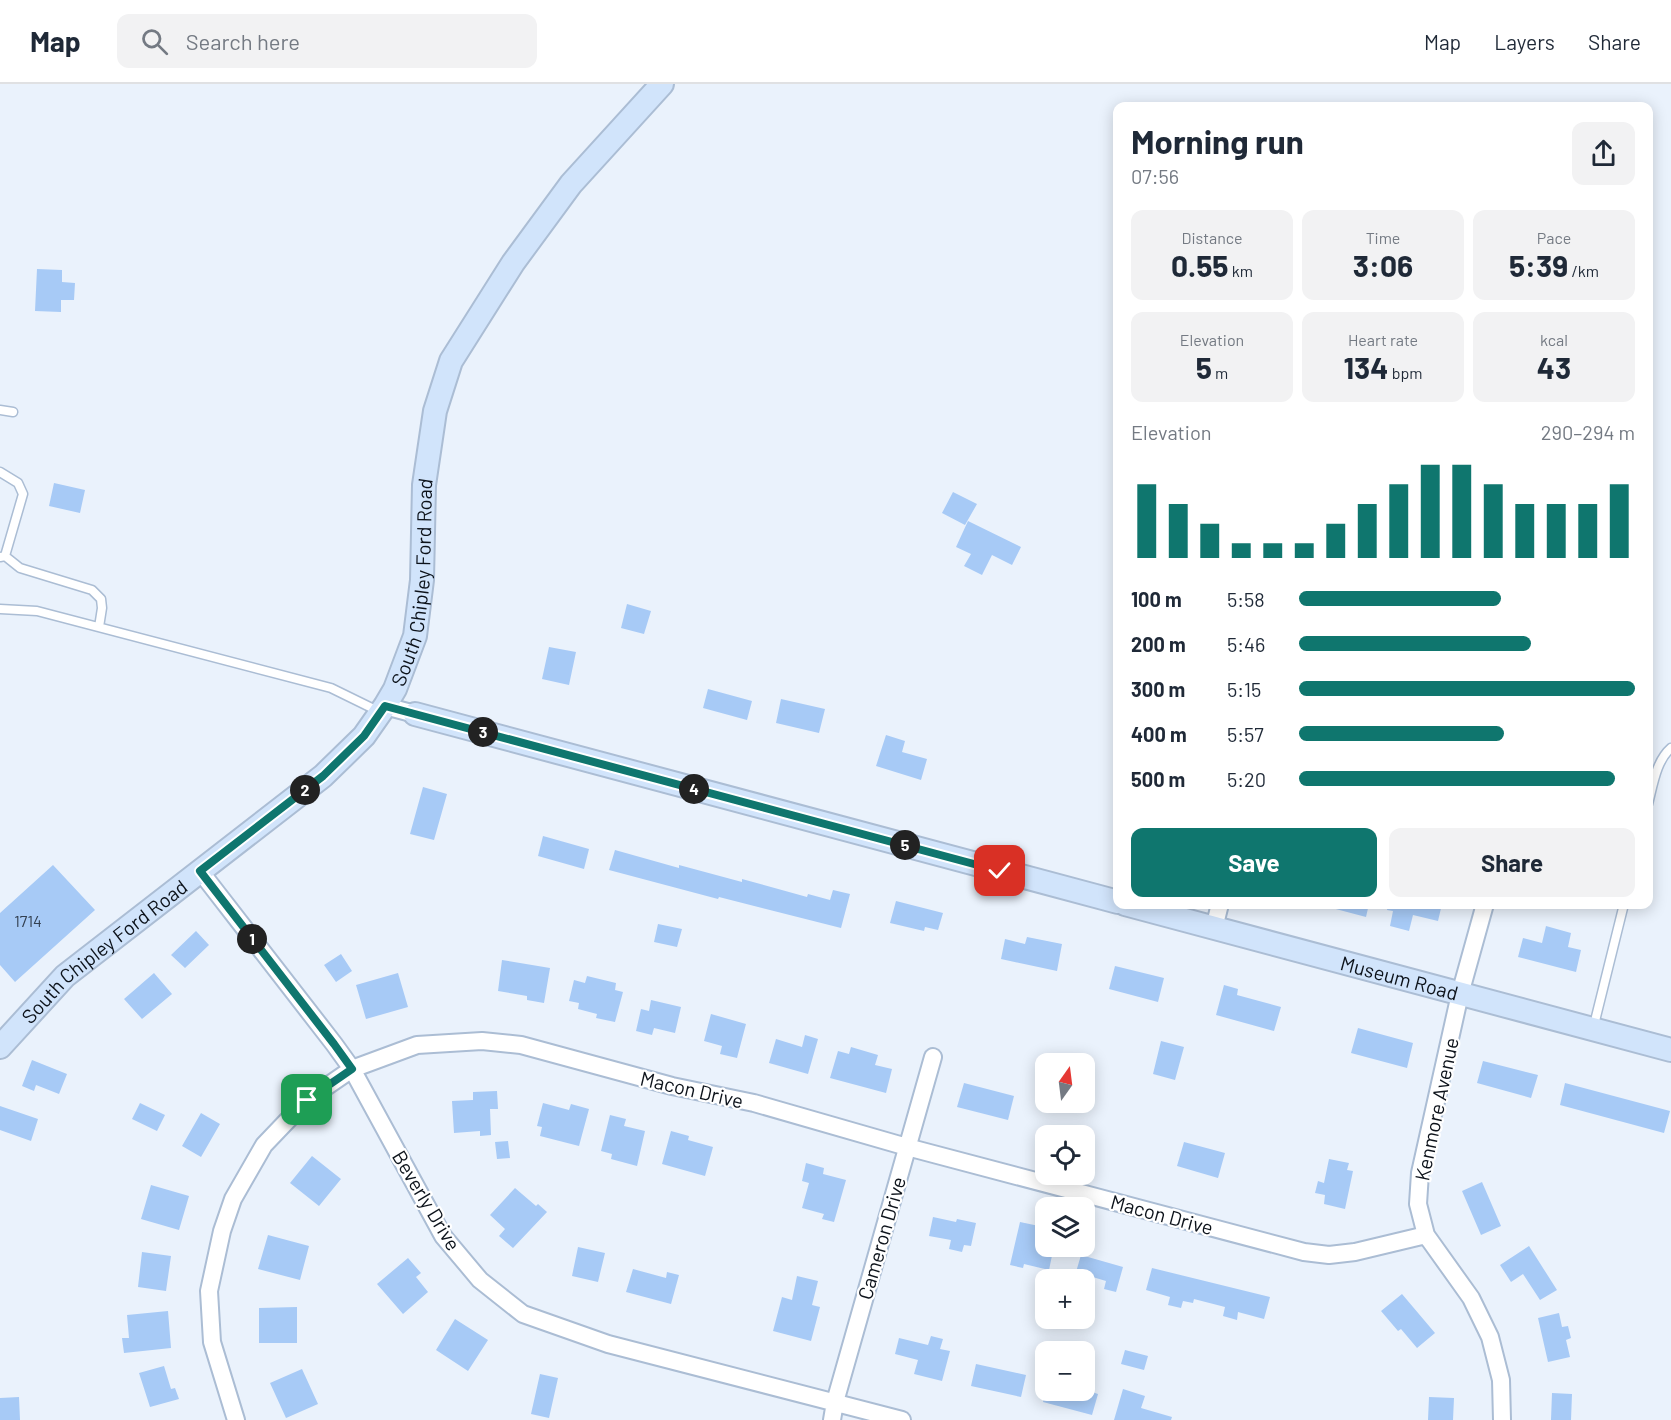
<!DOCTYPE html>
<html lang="en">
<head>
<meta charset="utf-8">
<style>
  body { margin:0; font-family:Barlow,sans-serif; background:#f2f2f3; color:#1f2937; height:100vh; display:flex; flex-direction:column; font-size:22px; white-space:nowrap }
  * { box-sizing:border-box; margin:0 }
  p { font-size:20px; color:#747a83 }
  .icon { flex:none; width:33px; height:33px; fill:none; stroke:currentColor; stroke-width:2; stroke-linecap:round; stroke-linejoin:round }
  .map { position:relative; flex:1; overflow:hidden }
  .drawer { position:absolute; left:1113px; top:18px; width:540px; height:807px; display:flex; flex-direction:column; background:#fff; border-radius:12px; box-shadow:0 3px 15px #0003 }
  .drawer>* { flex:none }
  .needle { width:39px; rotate:14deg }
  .controls { position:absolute; left:1035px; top:969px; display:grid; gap:12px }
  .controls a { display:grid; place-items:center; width:60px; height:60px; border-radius:12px; background:#fff; box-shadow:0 3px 15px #0003; font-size:30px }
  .pin { position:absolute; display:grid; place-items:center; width:51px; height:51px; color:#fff; margin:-26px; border-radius:12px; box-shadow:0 3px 9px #0006 }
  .km { position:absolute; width:30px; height:30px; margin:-15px; border-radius:50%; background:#222; color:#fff; font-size:16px; line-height:30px; text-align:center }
  .round { display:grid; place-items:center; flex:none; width:63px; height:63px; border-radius:12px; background:#f2f2f3 }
  .headline { display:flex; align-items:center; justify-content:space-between; height:102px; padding:0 18px }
  h1 { font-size:33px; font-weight:700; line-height:45px }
  .figures { display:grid; grid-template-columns:repeat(3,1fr); gap:9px; height:102px; padding:6px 18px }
  .figures div { display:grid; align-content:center; border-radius:12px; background:#f2f2f3; text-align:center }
  .figures b { font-size:30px; font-weight:700 }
  .figures small { font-size:16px; font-weight:400 }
  .figures p { font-size:16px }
  .chart { height:168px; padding:12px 18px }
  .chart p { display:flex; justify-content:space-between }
  .chart svg { width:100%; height:108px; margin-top:6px; stroke:#0f766e; stroke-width:6 }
  .action { display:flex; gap:12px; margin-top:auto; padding:12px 18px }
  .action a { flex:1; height:69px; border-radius:12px; background:#0f766e; color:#fff; font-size:24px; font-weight:700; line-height:69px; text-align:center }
  .action a+a { background:#f2f2f3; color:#1f2937 }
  ul { padding:0 18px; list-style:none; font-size:20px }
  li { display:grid; grid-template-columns:96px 72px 1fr; align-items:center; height:45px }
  li i { height:15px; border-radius:8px; background:#0f766e }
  header { display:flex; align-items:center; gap:36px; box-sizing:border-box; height:84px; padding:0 30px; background:#fff; border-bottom:2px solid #e0e1e3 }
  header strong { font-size:28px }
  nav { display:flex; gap:33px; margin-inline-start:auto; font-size:21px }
  .search { width:420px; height:54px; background:#f2f2f3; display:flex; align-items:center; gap:15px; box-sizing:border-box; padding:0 21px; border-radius:12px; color:#747a83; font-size:22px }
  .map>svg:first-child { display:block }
</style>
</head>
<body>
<header>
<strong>Map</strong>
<div class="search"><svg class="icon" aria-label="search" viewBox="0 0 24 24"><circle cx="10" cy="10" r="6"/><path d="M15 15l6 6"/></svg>Search here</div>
<nav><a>Map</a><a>Layers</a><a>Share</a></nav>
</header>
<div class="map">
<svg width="1671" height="1336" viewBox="0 0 1671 1336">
  <rect width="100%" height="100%" fill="#eaf2fc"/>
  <path fill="#a7caf6" d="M37,185L62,186V198L75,199L74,216H61V228L35,227Z
    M54,399L85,406L80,429L49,422Z
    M953,408L977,420L965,441L942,429Z
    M968,437L1021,463L1012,481L992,471L982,491L964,482L971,470L956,463Z
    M627,520L651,527L644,550L621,544Z
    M549,563L576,568L569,601L542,595Z
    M708,605L752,617L747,636L703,624Z
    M781,615L825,625L819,649L776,639Z
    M886,651L905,657L902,668L927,675L921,696L876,682Z
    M423,703L447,710L434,756L410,750Z
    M543,752L589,765L584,785L538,772Z
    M615,766L679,784V781L742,798V795L807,813L808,810L830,816L833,806L850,810L841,844L719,813L718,815L609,786Z
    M53,781L95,826L15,898L0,881V829Z
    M896,817L943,829L938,846L925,843L924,847L890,839Z
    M1332,820H1369L1366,833L1332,824Z
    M1388,820H1442L1438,837L1413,831L1409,847L1390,842L1393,827L1387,826Z
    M658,840L682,845L677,863L654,858Z
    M1546,842L1571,849L1568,863L1581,866L1576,888L1518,873L1523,854L1542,859Z
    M196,847L209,861L185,884L171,871Z
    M1027,853L1062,860L1057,887L1001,875L1005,855L1025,860Z
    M341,870L352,887L336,898L324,881Z
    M502,876L550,884L544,919L527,916V912L498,907Z
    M1115,882L1164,894L1158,918L1109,905Z
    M154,889L172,910L142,935L124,915Z
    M398,889L408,923L366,935L356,901Z
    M587,892L616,899L615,906L623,908L615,938L596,934L597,930L578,925L579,919L569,917L574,896L585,899Z
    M1224,901L1238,905L1237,911L1281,923L1274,947L1216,931Z
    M651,916L681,923L675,949L654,944L652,951L636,947L641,925L649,927Z
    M711,930L746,940L737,974L720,970L722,962L704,957Z
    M1358,944L1413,959L1407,984L1351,969Z
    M805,951L818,955L808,990L769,979L776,955L802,963Z
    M1161,957L1184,963L1175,996L1153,990Z
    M851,963L878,971L875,981L892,985L886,1009L830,994L838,967L849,970Z
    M32,976L67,990L59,1010L36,1001L34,1007L22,1002Z
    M1483,977L1538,991L1531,1014L1477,999Z
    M964,999L1014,1012L1008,1036L957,1023Z
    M1565,999L1670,1027L1664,1049L1560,1021Z
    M497,1007L498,1025H490L491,1051L480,1052V1047L454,1049L452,1017L473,1016V1008Z
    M140,1019L165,1031L157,1047L132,1035Z
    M543,1019L569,1026L571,1020L589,1025L579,1062L540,1052L542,1043L537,1042Z
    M0,1022L38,1035L31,1057L0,1046Z
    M201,1029L220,1040L201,1073L182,1062Z
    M610,1031L626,1035L624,1042L645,1047L637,1082L611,1075L612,1070L601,1067Z
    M671,1047L689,1052L688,1056L713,1063L705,1092L662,1080Z
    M508,1057L510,1074L497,1075L495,1058Z
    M1184,1058L1225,1069L1218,1094L1177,1082Z
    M312,1072L341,1095L319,1122L290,1099Z
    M1329,1075L1349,1079L1347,1086L1353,1087L1345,1125L1324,1120L1325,1111L1315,1109L1318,1097L1324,1099Z
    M806,1079L824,1084L823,1090L846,1096L834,1138L822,1135L824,1130L802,1124L809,1099L802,1097Z
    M1482,1098L1501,1142L1481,1151L1462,1107Z
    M151,1101L189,1112L179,1146L141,1135Z
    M515,1104L536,1122L538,1120L547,1128L513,1164L499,1152L505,1145L490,1131Z
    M933,1133L956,1138L957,1135L976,1139L971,1162L964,1161L962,1168L949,1165L951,1156L929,1152Z
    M1020,1138L1039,1142L1036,1155L1046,1157V1162H1054L1049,1186L1024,1180L1023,1184L1010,1181Z
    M268,1151L309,1162L300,1196L258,1185Z
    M1529,1162L1557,1206L1540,1216L1523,1190L1511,1198L1500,1181Z
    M578,1163L605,1169L598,1198L572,1192Z
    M142,1168L171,1172L166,1207L138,1203Z
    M1081,1171L1123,1183L1116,1208L1104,1205L1106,1197L1076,1188Z
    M408,1174L421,1189L416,1193L428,1208L403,1230L377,1200Z
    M1152,1184L1270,1213L1264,1235L1238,1228L1237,1236L1223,1232L1225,1223L1194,1215L1193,1219L1183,1217L1181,1224L1168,1221L1170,1213L1146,1206Z
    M633,1185L666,1194L667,1188L679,1191L671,1220L626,1208Z
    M797,1192L818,1197L812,1221L820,1223L811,1257L773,1247L782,1213L792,1216Z
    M1402,1210L1435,1249L1417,1264L1401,1245L1398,1247L1381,1227Z
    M297,1223V1259H259V1224Z
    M168,1227L171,1264L124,1269L122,1254H129L127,1231Z
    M1559,1229L1562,1243L1568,1242L1571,1254L1566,1256L1570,1273L1548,1278L1538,1234Z
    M455,1235L488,1256L468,1287L436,1266Z
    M931,1252L943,1255L940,1265L950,1267L942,1297L914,1290L918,1276L895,1270L899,1254L928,1261Z
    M1125,1266L1148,1272L1144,1286L1121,1280Z
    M976,1280L1026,1291L1021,1313L971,1302Z
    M164,1282L171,1305L175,1304L179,1315L150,1323L139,1289Z
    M302,1285L318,1320L286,1334L270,1299Z
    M540,1290L558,1294L549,1334L531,1330Z
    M1123,1305L1145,1312L1141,1324L1172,1333L1171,1336H1114Z
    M1046,1306H1086L1098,1310L1092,1331L1043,1318Z
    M1552,1309L1572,1310L1571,1336H1551Z
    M19,1313L20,1336H0V1314Z
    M1429,1313L1454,1314L1453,1336H1428Z"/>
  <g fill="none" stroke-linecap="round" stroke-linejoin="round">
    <defs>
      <path id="lane" d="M0,326L13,328
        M0,388L18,399L23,410L5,472L0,473
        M5,472L20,484L92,506L101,515L102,524L99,543
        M0,525L37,527L331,604L380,628
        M1648,720C1653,701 1656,677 1671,664
        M1593,945L1624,820"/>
      <path id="street" d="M385,622L415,630
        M200,787L334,960L352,985L443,1152L480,1196L523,1230L608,1260L902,1336
        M1485,820L1460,910L1420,1089L1418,1120L1426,1151L1471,1214L1490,1253L1501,1296L1502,1336
        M1214,844L1220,820
        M236,1336L212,1258L209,1207L222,1147L233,1115L264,1061L307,1016L352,985L417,961L482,957L521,961L672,1002L754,1019L907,1063L1304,1168L1329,1171L1355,1168L1426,1151
        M832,1336L835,1318L933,973"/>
      <g id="secondary">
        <path d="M415,630L1118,818"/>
        <path id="s1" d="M1125,820L1671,966"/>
        <path id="s2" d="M0,963L65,892L323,692L364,652L385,622L395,605L415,552L422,496L424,401L435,327L451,277L513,179L571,100L662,0"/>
      </g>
    </defs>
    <use href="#lane" stroke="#abbdd4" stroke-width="11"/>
    <use href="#street" stroke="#abbdd4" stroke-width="20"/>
    <use href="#secondary" stroke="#abbdd4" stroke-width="26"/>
    <use href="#lane" stroke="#fff" stroke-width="8"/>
    <use href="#street" stroke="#fff" stroke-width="16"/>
    <use href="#secondary" stroke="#d1e4fb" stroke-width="22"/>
  </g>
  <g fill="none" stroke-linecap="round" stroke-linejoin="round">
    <defs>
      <path id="route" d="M307,1016L352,985L334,960L200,787L323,692L364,652L385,622L1000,787"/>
    </defs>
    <use href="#route" stroke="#fff" stroke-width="12"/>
    <use href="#route" stroke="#0f766e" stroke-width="8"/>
  </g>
  <g text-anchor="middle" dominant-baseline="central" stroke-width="4.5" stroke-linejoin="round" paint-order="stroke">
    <g font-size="16" fill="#334051">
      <text x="28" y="836">1714</text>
    </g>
    <g font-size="20" fill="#0c121a" stroke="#fff">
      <text stroke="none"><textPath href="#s2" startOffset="646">South Chipley Ford Road</textPath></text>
      <text stroke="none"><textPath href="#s2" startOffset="142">South Chipley Ford Road</textPath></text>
      <text stroke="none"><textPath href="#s1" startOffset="284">Museum Road</textPath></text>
      <text transform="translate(692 1005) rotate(13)">Macon Drive</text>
      <text transform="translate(1436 1025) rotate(-78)">Kenmore Avenue</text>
      <text transform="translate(427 1116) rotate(59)">Beverly Drive</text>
      <text transform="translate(1162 1130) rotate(15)">Macon Drive</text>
      <text transform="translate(881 1154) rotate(-74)">Cameron Drive</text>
    </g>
  </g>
</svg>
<div class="controls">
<a><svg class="needle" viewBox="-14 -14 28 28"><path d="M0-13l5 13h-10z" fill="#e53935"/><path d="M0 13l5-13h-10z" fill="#747a83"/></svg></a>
<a><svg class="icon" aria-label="locate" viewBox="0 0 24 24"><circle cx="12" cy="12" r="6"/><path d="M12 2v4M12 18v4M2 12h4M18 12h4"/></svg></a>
<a><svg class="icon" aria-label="layers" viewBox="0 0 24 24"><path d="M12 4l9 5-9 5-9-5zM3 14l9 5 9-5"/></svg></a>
<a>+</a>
<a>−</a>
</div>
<div class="pin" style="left:307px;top:1016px;background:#1e9e55"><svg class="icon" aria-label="arrive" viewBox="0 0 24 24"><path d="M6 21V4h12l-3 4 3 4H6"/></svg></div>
<div class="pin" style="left:1000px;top:787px;background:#d93025"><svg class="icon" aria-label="check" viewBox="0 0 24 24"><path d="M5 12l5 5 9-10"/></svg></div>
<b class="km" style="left:252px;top:855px">1</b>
<b class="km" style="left:305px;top:706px">2</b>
<b class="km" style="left:483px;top:648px">3</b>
<b class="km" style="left:694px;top:705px">4</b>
<b class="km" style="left:905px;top:761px">5</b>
<section class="drawer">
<div class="headline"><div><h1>Morning run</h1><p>07:56</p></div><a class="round"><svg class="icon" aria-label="share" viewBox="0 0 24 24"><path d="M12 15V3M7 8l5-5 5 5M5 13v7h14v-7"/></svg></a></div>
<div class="figures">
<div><p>Distance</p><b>0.55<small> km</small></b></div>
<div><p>Time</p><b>3:06</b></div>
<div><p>Pace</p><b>5:39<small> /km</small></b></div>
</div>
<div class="figures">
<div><p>Elevation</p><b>5<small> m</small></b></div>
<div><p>Heart rate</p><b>134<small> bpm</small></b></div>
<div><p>kcal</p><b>43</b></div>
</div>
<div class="chart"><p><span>Elevation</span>290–294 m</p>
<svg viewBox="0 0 160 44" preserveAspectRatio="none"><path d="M5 44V14M15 44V22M25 44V30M35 44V38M45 44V38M55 44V38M65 44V30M75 44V22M85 44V14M95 44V6M105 44V6M115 44V14M125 44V22M135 44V22M145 44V22M155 44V14"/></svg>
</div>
<ul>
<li><b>100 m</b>5:58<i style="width:60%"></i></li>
<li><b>200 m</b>5:46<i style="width:69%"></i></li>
<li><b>300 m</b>5:15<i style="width:100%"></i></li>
<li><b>400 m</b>5:57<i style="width:61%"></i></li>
<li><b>500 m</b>5:20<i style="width:94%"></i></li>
</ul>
<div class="action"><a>Save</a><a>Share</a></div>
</section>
</div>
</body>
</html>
